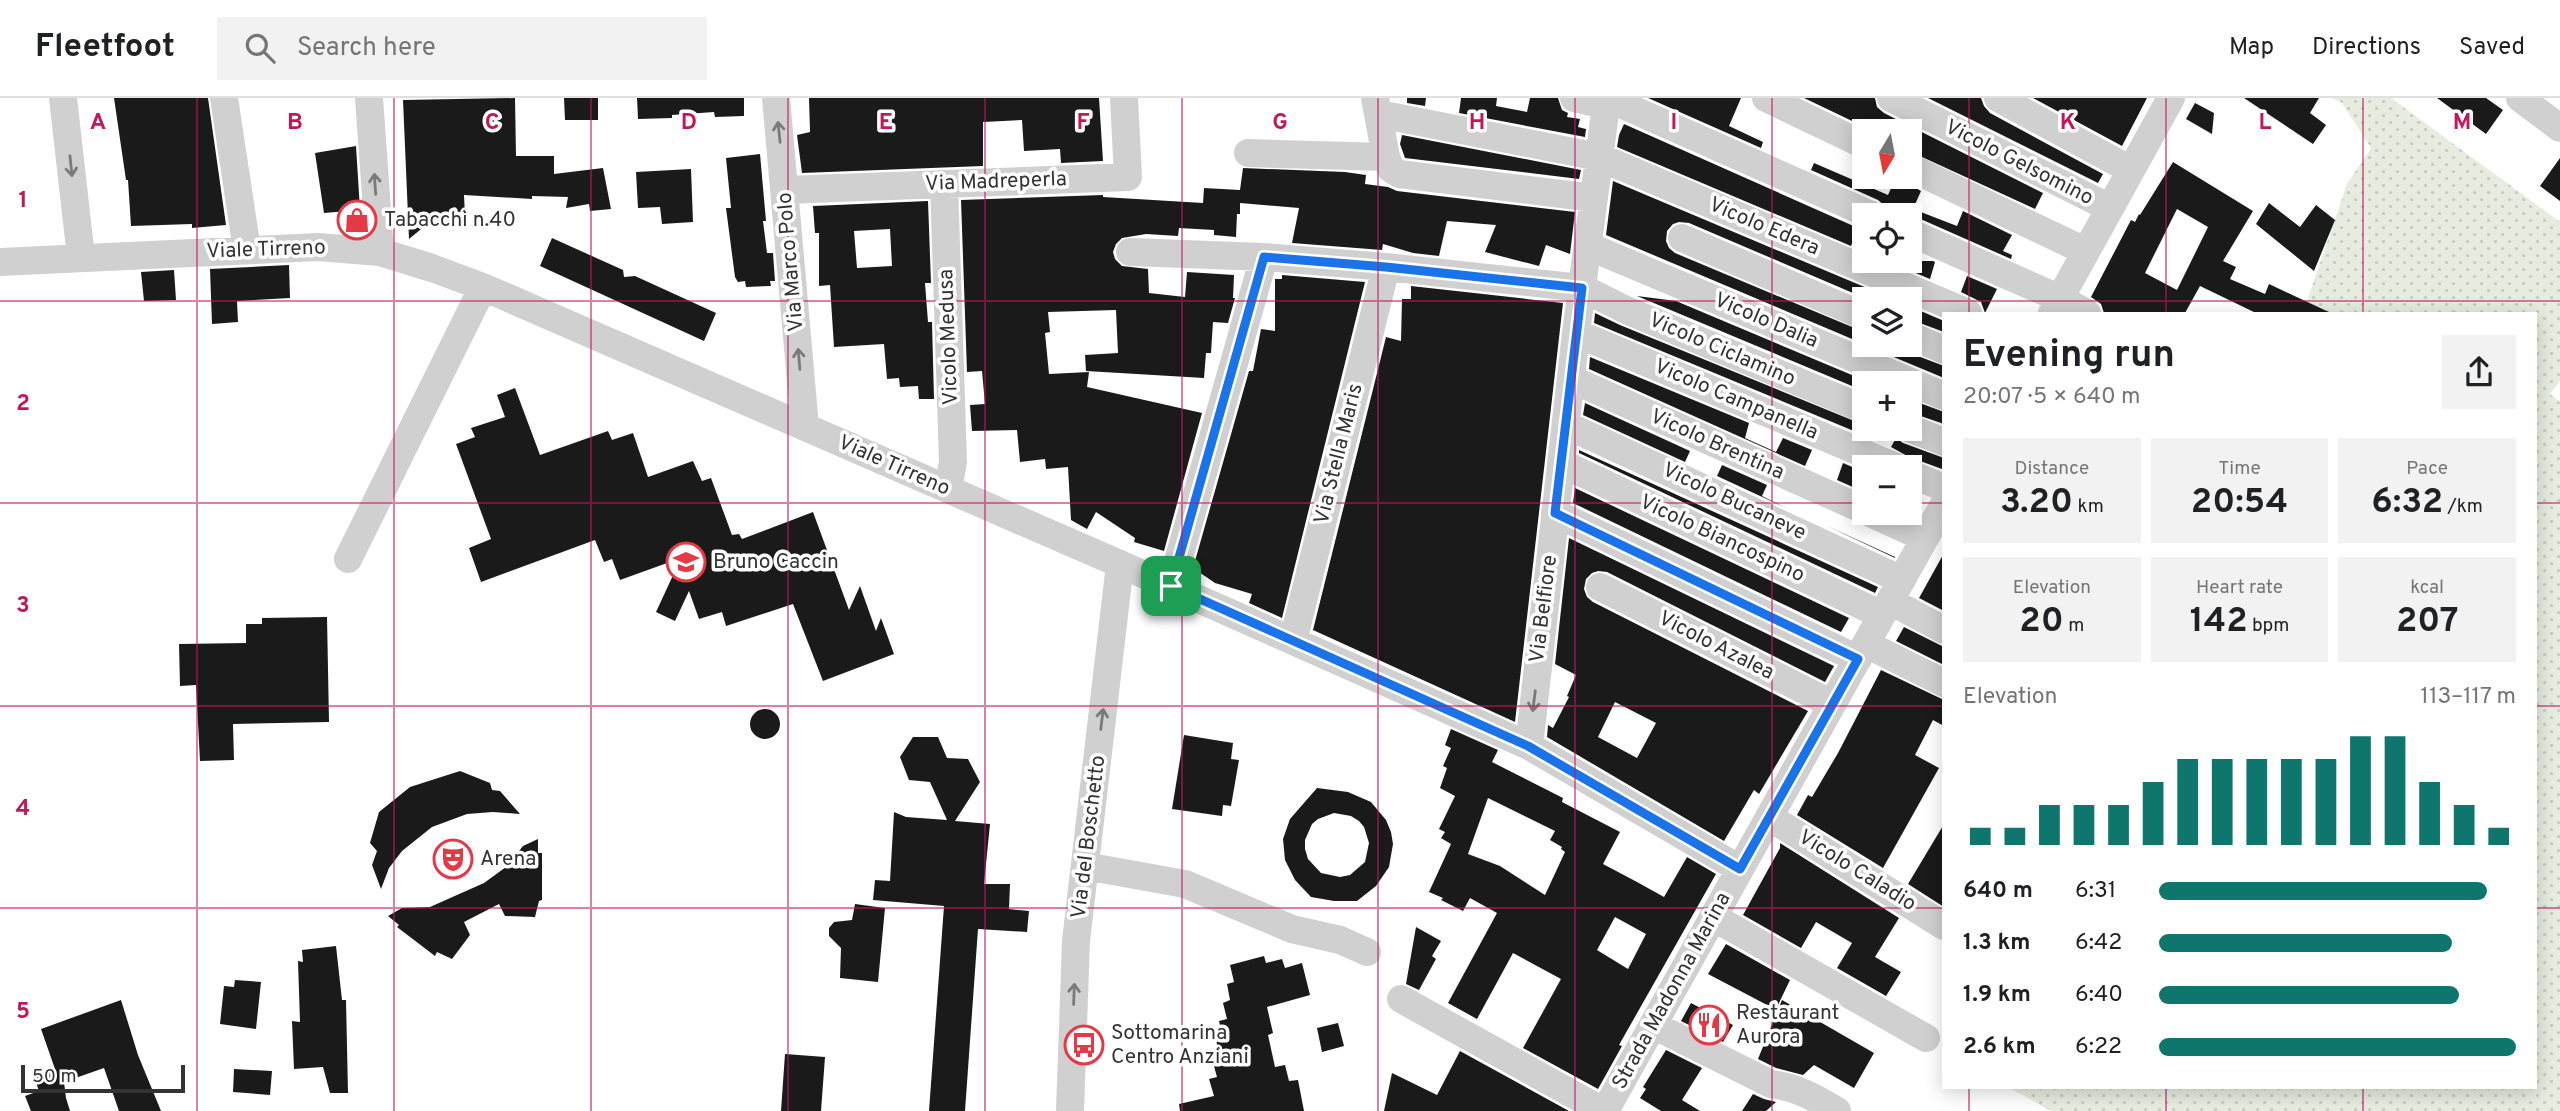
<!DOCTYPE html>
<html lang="en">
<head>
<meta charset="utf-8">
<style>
  body { margin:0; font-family:Overpass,sans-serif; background:#f2f2f2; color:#202124; height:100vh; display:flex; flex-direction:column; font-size:26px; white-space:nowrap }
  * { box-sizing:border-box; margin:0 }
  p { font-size:23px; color:#757577 }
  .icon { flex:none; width:38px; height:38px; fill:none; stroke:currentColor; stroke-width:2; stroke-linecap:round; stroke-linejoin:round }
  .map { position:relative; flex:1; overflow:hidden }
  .panel { position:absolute; left:1942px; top:214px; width:595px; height:777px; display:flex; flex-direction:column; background:#fff; border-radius:0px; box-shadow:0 4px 18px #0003 }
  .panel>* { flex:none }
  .needle { width:46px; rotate:190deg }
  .buttons { position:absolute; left:1852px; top:21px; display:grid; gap:14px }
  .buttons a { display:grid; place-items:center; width:70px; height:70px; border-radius:0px; background:#fff; box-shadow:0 4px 18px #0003; font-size:35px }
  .scale { position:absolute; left:21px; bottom:18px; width:164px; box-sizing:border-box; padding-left:7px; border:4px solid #333; border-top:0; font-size:19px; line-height:24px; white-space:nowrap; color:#333; -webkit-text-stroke:5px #fff; paint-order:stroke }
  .pin { position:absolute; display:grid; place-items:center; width:60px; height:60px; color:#fff; margin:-30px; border-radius:14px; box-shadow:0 4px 10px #0006 }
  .round { display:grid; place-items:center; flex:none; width:74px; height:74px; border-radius:0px; background:#f2f2f2 }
  .overview { display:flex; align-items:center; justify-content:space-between; height:119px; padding:0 21px }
  h1 { font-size:38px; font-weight:700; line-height:52px }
  .stats { display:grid; grid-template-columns:repeat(3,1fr); gap:10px; height:119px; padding:7px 21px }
  .stats div { display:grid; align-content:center; border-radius:0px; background:#f2f2f2; text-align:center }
  .stats b { font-size:35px; font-weight:700 }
  .stats small { font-size:19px; font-weight:400 }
  .stats p { font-size:19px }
  .chart { height:196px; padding:14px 21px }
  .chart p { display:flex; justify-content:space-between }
  .chart svg { width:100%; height:126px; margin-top:7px; stroke:#0f766e; stroke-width:6 }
  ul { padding:0 21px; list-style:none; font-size:23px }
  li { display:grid; grid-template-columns:112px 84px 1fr; align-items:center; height:52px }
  li i { height:18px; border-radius:9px; background:#0f766e }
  header { display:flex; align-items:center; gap:42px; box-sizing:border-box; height:98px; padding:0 35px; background:#fff; border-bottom:2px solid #e0e0e0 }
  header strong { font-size:33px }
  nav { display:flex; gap:38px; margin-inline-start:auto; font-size:24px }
  .search { width:490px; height:63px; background:#f2f2f2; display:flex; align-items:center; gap:18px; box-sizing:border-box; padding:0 24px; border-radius:0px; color:#757577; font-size:26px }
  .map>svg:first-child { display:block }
</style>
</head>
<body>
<header>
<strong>Fleetfoot</strong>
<div class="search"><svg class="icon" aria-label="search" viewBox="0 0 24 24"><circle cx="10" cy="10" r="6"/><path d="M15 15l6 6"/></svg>Search here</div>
<nav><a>Map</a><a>Directions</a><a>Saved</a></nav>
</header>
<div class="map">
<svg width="2560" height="1013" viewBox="0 0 2560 1013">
  <defs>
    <pattern id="grass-dots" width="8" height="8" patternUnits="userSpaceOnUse" patternTransform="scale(1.75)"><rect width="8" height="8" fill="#e6ecdf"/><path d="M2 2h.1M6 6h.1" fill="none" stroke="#c6cbc0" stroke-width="1.8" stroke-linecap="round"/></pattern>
  </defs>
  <rect width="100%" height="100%" fill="#fff"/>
  <path fill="url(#grass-dots)" d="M2332,0H2391L2560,124V283L2550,296L2560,304V1013H2051L2008,989H2536V215H2303L2347,86L2371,50L2342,5Z"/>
  <path fill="#1a1a1a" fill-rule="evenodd" d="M114,0H208L226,127L192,130V126L131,128L128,82H126Z
    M515,0L516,58H554V76L603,70L611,111L590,113L589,106L566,110L568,99L532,98V101L464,97L465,118L426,127L409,141L403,2Z
    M564,0H598V22H565Z
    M637,0H744V18L715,19L714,14L672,17V20L638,21Z
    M809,0H1099L1103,63L1061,65L1060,51L1024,53L1022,22L983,24V68L802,75L797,37L810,34Z
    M1407,0H1426L1425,8L1407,5Z
    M1461,0H1497L1496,8L1527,14L1530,0H1558L1562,12L1568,15L1567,19L1580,21L1578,29L1586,31L1585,39L1459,15Z
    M1648,0H1741L1729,28L1763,44L1761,50Z
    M1804,0H1875L1877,9L1884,15L2043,95L2035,111L1909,53V33H1873Z
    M1928,0H1981L1984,8L1990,15L2103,76L2098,85Z
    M2033,0H2147L2122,48Z
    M2244,0H2319L2310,15L2326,27L2313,46Z
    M2437,0H2486L2503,12L2486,36Z
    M2195,5L2214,15L2212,36L2186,21Z
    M1624,26L1858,130L1851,148L1617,49L1619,37Z
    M1402,37L1581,72L1579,81L1405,60L1400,46Z
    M356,48L360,112L324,115L315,55Z
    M760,56L766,123H763L767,155H773L775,183H770L771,188L746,189L745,183L738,184L735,179L726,110H731L726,60Z
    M2560,60V103L2540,88Z
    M2173,64L2253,113L2223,163L2236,169L2230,181L2265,196L2269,186L2331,215H2256L2200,188L2185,215H2104L2101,206L2091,199L2131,122L2135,124L2139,116L2140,117ZM2177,111L2208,129L2177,192L2145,175Z
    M1814,65L1888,97L1896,79L1921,93L1913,111L1957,128L1963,113L2012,137L2003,153L2012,157L2011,161L1916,119L1887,117L1885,108L1878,102L1811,72Z
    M1243,70L1345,74L1366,77L1365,86L1388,89L1397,93L1575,114L1570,156L1546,147L1539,168L1485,154L1496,127L1447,123L1439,158L1413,155L1383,146L1382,152L1292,145L1299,110L1240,105V116H1237L1236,139L1214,137V132L1179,130L1178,138L1146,136L1122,140L1116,146L1113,154L1115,161L1122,168L1148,171L1149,195L1185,199L1187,174L1234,177L1233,200H1235L1228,225L1213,224L1211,255H1206L1204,280L1086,273L1085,257L1118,255L1116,212L1048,214L1050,234L1045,235L1049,276L1089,274L1087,289L1202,315L1164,453L1134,444L1135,440L1096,414L1087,431L1071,422L1068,369L1046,371L1045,361L1020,364L1017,332L972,333L970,307L985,306L982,273L967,274L961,102L1103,97V99L1203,105L1204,90L1240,92Z
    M691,71L693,124L662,126L660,109L638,110L636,74Z
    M1613,83L1893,201H1867L1689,125L1679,124L1673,126L1667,133L1666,143L1669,150L1675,155L1864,234V246L1606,137Z
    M928,103L931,185H925L928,224H932L934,301H919L918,288L900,289L899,280L887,281L884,246L834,249L830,187L819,188V135H815L813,108ZM890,131L892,168L857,170L854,133Z
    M2269,105L2300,129L2316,107L2335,122L2314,173L2256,126Z
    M552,140L623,172L624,179L635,178L716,215L704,243L540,168Z
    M1887,163H1933L1935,164L1930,181Z
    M289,167L290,200L237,203L238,224L212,226L210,171Z
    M174,172L176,202L144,203L141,174Z
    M1282,177L1365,184L1282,520L1249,505L1252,496L1215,485L1193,470L1249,273H1253L1261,231L1275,233V181H1282Z
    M1967,178L1997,191L1985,215L1981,204L1961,194Z
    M1411,188L1563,205L1515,624L1313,532L1386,239L1401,243L1402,201H1411Z
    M1637,198L1676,203L1871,285H1864V293Z
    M1909,208L1944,223V234L1909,221Z
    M1595,215L1620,227L1864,327V337L1890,348L1594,225Z
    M1865,247H1896L1902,252L1944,268V280Z
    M1590,259L1749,325L1745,340L1776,354L1783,340L1812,352L1805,368L1589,271Z
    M515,290L540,357L608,333L612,342L633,335L648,379L693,363L702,383L711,380L732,437L739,436L742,441L813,414L849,512L860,488L876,533L881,520L894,556L823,583L793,506L726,528L722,514L699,521L689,493L675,523L656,514L681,460L620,482L612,461L604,464L595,442L481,484L469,450L491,441L456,346L475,339L471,330L505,319L497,297Z
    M1909,301L1944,314V326L1909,314Z
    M1585,305L1690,353L1685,364L1583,317Z
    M1896,340L1903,345L1944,360L1942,371L1909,359L1891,349Z
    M1579,352L1878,489L1875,495L1579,355Z
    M1843,365L1864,374V394L1837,382Z
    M1722,367L1767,387L1762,398L1788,411L1717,378Z
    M1575,390L1849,520L1841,534L1573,405Z
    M1825,427L1895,459V460Z
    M1569,440L1834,568L1825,584L1607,474L1598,473L1592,475L1586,481L1584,491L1587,499L1593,504L1808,613L1759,696L1754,692L1724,743L1547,639L1548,627L1553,630L1569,599L1567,598L1576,577L1555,566ZM1615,604L1656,625L1637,660L1598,639Z
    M1944,455V513L1919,500Z
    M327,519L329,624L233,626L234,662L200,663L196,587L180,588L179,546L246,545V526H262V520Z
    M1904,529L1944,549V567L1896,543Z
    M1881,572L1944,602V628L1933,622L1915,657L1939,670L1883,770L1797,717L1808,697L1812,699L1838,655Z
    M750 626a15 15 0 1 1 30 0a15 15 0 1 1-30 0Z
    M1451,631L1498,652L1492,664L1563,700L1562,704L1620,734L1603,766L1637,784L1664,799L1687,759L1716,776L1619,947L1622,948L1598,991L1523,950L1561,881L1513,855L1477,921L1448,905L1497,815L1470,800L1463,813L1441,802L1443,800L1429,794L1451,746L1441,740L1445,734L1439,731L1455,698L1440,690L1447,670L1443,668L1451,650L1445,647ZM1488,700L1555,733L1550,742L1562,749L1561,751L1565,754L1545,797L1500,768L1468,756ZM1615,819L1646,836L1628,871L1597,852Z
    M1184,637L1233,645L1231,661L1239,662L1231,708L1223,707L1222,718L1172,711Z
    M913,639H938L947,660L968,661L980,684L955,723L990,726L984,786H1010L1009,811L1029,813L1027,834L978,831L965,1013H929L944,808L873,802L875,782L890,783L894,714L906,719L947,722L930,684L909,682L900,659Z
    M460,673L490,685L492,692L500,693L520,716L493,714L467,716L432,729L402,753L389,770L381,791L372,767L377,753L370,745L379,714L410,689Z
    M1317,690L1348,694L1371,704L1386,722L1391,734L1393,746L1389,769L1376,788L1357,803H1334L1311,799L1295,782L1285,762L1283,741L1290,721ZM1334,715L1351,718L1359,723L1364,729L1369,745L1365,764L1350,777L1340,779L1321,775L1308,761L1305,751V742L1312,726L1318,721Z
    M1944,726V809L1908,786Z
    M538,741V755H542V802L539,803L535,819L505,818L499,806L464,824L470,837L452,861L437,854L435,858L397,829L399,827L388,818L402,810L430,809L484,785L506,769L523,748Z
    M1780,745L1899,820L1875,859L1901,874L1886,898L1837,870L1852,845L1816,824L1801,850L1743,817L1780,750Z
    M855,806L885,810L878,884L840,880L841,850L829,838V830L834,824L852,822Z
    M1416,829L1441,843L1432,858L1436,861L1419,892L1406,886Z
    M1726,846L1790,882L1777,909L1769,908L1708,876Z
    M336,848L342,902H346L348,995H330L323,969L294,971L292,923L300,924L298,863L303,864L302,852Z
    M1264,858L1266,865L1282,861L1285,870L1302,865L1310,897L1267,909L1273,935L1268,937L1275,969L1285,967L1289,983L1298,982L1304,1013H1180L1179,1006L1214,998L1209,981L1217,979L1212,961L1220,959L1216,942L1223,940L1219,923L1227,921L1223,905L1230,902L1227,886L1234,884L1230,867Z
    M235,882L261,884L256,931L220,926L224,888L234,889Z
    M121,902L138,957L161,1013H119L104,970L64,984L66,1000L70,1013H31L25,998L39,993L34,979L55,971L41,931Z
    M1782,902L1874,955L1854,990L1814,967L1803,977L1776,970L1758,961Z
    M1691,905L1733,927L1723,944L1681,923Z
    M1338,925L1344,948L1322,954L1317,930Z
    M1666,952L1702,970L1682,1002L1700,1013H1661L1640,1000L1646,991L1643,989Z
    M1460,953L1569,1013H1384L1392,975L1437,997Z
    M785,956L825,959L821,1013H781Z
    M234,971L272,973L270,997L233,994Z
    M1753,996L1764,1001L1776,1004L1766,1013H1742Z"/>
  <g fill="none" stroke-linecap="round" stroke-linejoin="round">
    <path stroke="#d0d0d0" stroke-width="28" d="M63,0L81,159
      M224,0L247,152
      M369,0L380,154
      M776,0L805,329
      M1375,0L1386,59
      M1574,0L1605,7
      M1607,0L1871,117
      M1766,0L1864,47
      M1891,0L2110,110
      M1998,0L2131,72
      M2520,0L2560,30
      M1389,18L1599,59L1968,215
      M1248,55L1386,59L1391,71L1399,76L1594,100
      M1909,69L2085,153
      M944,86L953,364L948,391
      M785,92L1128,79L1124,0
      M1909,134L2061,201L2087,215
      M1682,140L1864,218
      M1588,148L1944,298
      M1130,154L1264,159L1386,169L1582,190L1626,212L1864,311
      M0,164L318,149L380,154L432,170L483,189L1120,466L1529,648L1740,771
      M2052,215L2171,0
      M1576,235L1896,369
      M1909,237L1944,252
      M1571,281L1864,412
      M1566,327L1902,482
      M1909,330L1944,344
      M1561,365L1882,517
      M1909,375L1944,390
      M1555,415L1858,561
      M1870,415L1925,440
      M348,461L483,189
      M1171,488L1264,159
      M1600,489L1832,606
      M1890,503L1944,532
      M1293,543L1386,169
      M1866,546L1944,585
      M1529,648L1576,235L1607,0
      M1769,719L1944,828
      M1085,768L1185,786L1292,831L1340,842L1367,854
      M1713,819L1926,940
      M1401,901L1603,1013
      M1653,927L1771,986C1796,989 1816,1000 1837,1013
      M1070,1013L1076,843L1120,466
      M1605,1013L1944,406"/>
  </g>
  <defs><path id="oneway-shaft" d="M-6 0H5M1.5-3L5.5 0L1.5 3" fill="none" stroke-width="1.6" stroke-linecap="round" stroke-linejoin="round" transform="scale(1.75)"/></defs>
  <g stroke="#7a7a7a">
    <use href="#oneway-shaft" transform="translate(779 34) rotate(-96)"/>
    <use href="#oneway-shaft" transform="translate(71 68) rotate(84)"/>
    <use href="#oneway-shaft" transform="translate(375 86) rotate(-94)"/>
    <use href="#oneway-shaft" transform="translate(799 261) rotate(-95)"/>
    <use href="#oneway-shaft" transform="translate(1534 603) rotate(97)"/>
    <use href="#oneway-shaft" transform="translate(1102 621) rotate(-83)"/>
    <use href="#oneway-shaft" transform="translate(1074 896) rotate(-88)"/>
  </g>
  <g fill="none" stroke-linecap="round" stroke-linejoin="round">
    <defs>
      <path id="route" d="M1264,159L1386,169L1582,190L1555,415L1858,561L1740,771L1528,648L1171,488Z"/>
    </defs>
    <use href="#route" stroke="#fff" stroke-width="14"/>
    <use href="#route" stroke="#1a73e8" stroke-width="9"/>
  </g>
  <path fill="none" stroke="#c2185b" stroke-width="2" stroke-opacity="0.55" d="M197,0V1013M394,0V1013M591,0V1013M788,0V1013M985,0V1013M1182,0V1013M1378,0V1013M1575,0V1013M1772,0V1013M1969,0V215M2166,0V215M2363,0V215M0,203H1864M1909,203H2560M0,405H1864M1909,405H1944M2536,405H2560M0,608H1944M2536,608H2560M0,810H1944M2536,810H2560M1969,989V1013M2166,989V1013M2363,989V1013"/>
  <defs>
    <symbol id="shop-ring" viewBox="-11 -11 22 22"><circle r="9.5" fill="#fff" stroke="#e63946" stroke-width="1.5"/><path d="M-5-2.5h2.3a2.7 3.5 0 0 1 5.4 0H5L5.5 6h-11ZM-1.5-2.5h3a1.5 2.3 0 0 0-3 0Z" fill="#e63946"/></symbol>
    <symbol id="school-ring" viewBox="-11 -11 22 22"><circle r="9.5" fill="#fff" stroke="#e63946" stroke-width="1.5"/><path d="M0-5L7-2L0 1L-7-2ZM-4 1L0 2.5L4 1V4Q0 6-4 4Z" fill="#e63946"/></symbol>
    <symbol id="theatre-ring" viewBox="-11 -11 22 22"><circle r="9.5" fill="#fff" stroke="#e63946" stroke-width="1.5"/><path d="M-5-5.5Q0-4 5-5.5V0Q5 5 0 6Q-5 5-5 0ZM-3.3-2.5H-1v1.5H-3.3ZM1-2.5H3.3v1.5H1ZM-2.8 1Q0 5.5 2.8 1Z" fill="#e63946"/></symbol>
    <symbol id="restaurant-ring" viewBox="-11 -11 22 22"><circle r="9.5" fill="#fff" stroke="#e63946" stroke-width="1.5"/><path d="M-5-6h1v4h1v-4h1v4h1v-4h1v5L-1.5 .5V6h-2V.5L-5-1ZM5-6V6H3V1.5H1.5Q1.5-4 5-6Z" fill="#e63946"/></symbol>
    <symbol id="bus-ring" viewBox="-11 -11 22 22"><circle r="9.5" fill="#fff" stroke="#e63946" stroke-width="1.5"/><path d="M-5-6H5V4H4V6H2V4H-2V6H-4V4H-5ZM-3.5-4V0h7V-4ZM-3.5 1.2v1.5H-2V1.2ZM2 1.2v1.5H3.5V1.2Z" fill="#e63946"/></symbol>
  </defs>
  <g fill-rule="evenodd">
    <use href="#shop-ring" x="335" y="100" width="44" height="44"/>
    <use href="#school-ring" x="664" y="442" width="44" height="44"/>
    <use href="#theatre-ring" x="431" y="739" width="44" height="44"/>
    <use href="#restaurant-ring" x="1687" y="905" width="44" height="44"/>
    <use href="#bus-ring" x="1062" y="925" width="44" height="44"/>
  </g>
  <g text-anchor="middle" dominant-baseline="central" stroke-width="7" stroke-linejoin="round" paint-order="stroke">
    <g font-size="21" fill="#333" stroke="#fff">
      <text transform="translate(2019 65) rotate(27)">Vicolo Gelsomino</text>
      <text transform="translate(996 84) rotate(-2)">Via Madreperla</text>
      <text transform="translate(1764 129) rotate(23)">Vicolo Edera</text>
      <text transform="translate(266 152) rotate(-2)">Viale Tirreno</text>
      <text transform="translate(791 164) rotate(-95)">Via Marco Polo</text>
      <text transform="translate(1766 223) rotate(23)">Vicolo Dalia</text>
      <text transform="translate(949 239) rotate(-92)">Vicolo Medusa</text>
      <text transform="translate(1722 252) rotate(23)">Vicolo Ciclamino</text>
      <text transform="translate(1736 302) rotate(23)">Vicolo Campanella</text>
      <text transform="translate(1717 347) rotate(24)">Vicolo Brentina</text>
      <text transform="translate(1339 356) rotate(-76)">Via Stella Maris</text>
      <text transform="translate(894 368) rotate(24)">Viale Tirreno</text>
      <text transform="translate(1734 404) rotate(25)">Vicolo Bucaneve</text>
      <text transform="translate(1722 441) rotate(25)">Vicolo Biancospino</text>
      <text transform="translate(1544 511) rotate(-83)">Via Belfiore</text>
      <text transform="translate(1716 548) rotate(27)">Vicolo Azalea</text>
      <text transform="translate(1089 739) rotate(-83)">Via del Boschetto</text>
      <text transform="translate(1857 773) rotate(32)">Vicolo Caladio</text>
      <text transform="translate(1672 893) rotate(-61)">Strada Madonna Marina</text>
    </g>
    <g font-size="21" fill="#333" stroke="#fff" text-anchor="start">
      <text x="384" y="122">Tabacchi n.40</text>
      <text x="713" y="464">Bruno Caccin</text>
      <text x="480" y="761">Arena</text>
      <text x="1736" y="915">Restaurant<tspan x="1736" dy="24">Aurora</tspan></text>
      <text x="1111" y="935">Sottomarina<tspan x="1111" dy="24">Centro Anziani</tspan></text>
    </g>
  </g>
  <g font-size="23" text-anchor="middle" font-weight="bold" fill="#c2185b" stroke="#fff" stroke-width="7" stroke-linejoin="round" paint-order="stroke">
    <text x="98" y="31">A</text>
    <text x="295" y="31">B</text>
    <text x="492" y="31">C</text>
    <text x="689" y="31">D</text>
    <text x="886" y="31">E</text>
    <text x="1083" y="31">F</text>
    <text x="1280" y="31">G</text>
    <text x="1477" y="31">H</text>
    <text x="1674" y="31">I</text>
    <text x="2068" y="31">K</text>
    <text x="2265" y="31">L</text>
    <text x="2462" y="31">M</text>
    <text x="23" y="109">1</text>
    <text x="23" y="312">2</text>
    <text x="23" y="514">3</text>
    <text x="23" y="717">4</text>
    <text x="23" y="920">5</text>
  </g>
</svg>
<div class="buttons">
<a><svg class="needle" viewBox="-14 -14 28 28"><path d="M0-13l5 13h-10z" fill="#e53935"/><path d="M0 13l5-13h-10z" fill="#757577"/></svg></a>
<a><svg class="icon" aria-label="locate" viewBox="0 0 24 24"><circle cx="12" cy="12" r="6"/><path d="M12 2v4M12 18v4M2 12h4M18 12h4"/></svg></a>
<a><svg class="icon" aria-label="layers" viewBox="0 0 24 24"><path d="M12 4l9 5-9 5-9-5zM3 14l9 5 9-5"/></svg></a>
<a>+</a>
<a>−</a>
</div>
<div class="scale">50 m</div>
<div class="pin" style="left:1171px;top:488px;background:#1e9e55"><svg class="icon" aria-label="arrive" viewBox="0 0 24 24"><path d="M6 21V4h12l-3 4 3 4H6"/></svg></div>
<section class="panel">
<div class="overview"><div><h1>Evening run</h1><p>20:07 · 5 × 640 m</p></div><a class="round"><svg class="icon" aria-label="share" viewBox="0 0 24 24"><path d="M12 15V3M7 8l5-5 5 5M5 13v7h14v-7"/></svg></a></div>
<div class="stats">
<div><p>Distance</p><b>3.20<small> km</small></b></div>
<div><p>Time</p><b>20:54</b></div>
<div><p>Pace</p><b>6:32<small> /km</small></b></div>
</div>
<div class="stats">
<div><p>Elevation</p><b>20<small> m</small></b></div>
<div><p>Heart rate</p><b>142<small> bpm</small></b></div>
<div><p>kcal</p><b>207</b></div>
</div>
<div class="chart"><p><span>Elevation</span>113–117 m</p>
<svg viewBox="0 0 160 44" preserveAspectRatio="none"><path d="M5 44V38M15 44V38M25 44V30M35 44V30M45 44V30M55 44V22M65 44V14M75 44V14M85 44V14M95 44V14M105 44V14M115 44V6M125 44V6M135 44V22M145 44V30M155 44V38"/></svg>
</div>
<ul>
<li><b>640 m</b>6:31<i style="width:92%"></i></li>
<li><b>1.3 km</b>6:42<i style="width:82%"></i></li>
<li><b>1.9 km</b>6:40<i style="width:84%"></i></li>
<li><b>2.6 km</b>6:22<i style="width:100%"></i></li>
</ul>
</section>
</div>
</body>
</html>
